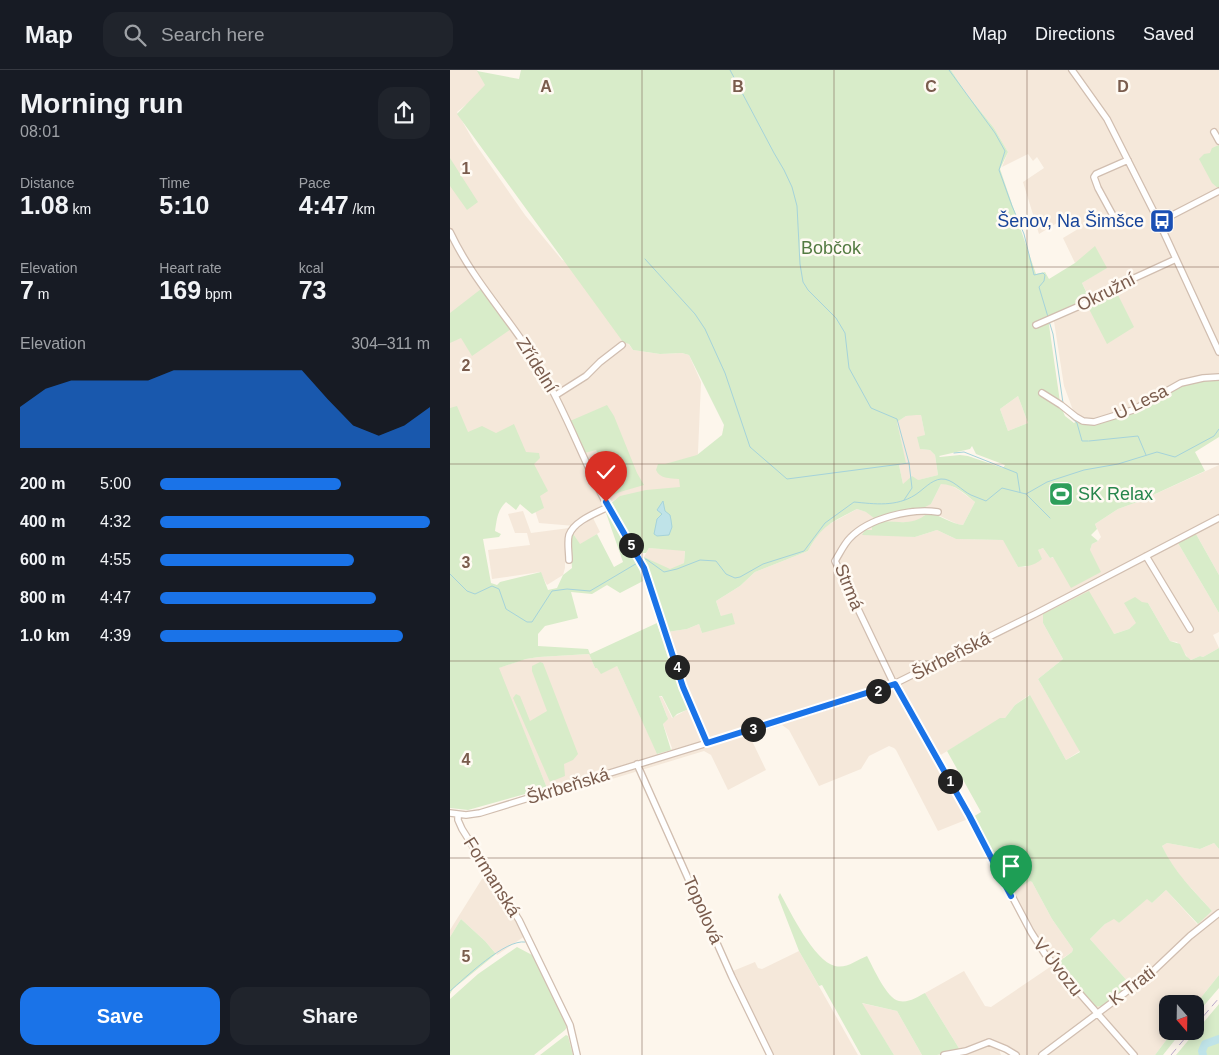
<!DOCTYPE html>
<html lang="en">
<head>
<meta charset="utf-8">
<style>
  body { margin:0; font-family:Arial,sans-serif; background:#20242c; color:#f1f3f6; height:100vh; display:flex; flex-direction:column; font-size:19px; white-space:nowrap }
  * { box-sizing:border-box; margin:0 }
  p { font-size:16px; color:#9ea1a6 }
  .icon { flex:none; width:28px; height:28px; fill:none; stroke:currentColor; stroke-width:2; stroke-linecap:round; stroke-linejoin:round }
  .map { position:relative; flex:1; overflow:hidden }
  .panel { display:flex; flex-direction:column; background:#171b24; width:450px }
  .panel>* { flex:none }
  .needle { width:32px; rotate:160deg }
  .buttons { position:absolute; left:709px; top:925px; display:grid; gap:10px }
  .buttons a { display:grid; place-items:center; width:45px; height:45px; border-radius:10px; background:#171b24; box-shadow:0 2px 12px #0003; font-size:25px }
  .pin { position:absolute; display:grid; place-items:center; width:42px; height:42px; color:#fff; margin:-51px -21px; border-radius:50% 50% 50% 0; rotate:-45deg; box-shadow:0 0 5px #0007 }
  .pin .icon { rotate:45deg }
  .km { position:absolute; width:25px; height:25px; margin:-12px; border-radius:50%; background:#222; color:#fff; font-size:14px; line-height:25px; text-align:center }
  .round { display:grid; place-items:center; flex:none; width:52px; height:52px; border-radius:15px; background:#20242c }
  .overview { display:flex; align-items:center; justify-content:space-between; height:85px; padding:0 20px }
  h1 { font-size:28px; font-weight:700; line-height:38px }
  .stats { display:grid; grid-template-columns:repeat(3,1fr); gap:8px; height:85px; padding:5px 20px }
  .stats div { display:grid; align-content:center }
  .stats b { font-size:25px; font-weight:700 }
  .stats small { font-size:14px; font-weight:400 }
  .stats p { font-size:14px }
  .chart { height:140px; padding:10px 20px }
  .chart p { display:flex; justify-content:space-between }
  .chart svg { width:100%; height:90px; margin-top:5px; fill:#1a73e8; opacity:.7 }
  .cta { display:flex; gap:10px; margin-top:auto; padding:10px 20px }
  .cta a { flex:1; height:58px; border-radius:15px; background:#1a73e8; color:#fff; font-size:20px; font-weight:700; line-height:58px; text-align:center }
  .cta a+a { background:#20242c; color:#f1f3f6 }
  ul { padding:0 20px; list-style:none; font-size:16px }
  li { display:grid; grid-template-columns:80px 60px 1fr; align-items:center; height:38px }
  li i { height:12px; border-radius:6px; background:#1a73e8 }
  header { display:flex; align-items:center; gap:30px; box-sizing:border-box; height:70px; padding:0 25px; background:#171b24; border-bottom:1px solid #363941 }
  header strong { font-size:24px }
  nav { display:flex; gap:28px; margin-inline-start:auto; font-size:18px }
  .search { width:350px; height:45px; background:#20242c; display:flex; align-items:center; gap:12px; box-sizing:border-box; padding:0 18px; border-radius:15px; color:#9ea1a6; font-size:19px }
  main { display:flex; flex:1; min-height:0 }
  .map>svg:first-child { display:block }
</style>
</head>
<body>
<header>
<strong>Map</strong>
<div class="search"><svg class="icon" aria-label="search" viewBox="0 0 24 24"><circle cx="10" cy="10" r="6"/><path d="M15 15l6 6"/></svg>Search here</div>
<nav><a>Map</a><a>Directions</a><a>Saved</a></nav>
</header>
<main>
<section class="panel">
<div class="overview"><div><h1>Morning run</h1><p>08:01</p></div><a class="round"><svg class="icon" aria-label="share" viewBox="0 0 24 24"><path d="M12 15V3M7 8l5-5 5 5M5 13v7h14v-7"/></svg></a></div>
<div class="stats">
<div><p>Distance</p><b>1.08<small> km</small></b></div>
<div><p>Time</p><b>5:10</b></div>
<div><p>Pace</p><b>4:47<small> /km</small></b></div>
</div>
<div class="stats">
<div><p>Elevation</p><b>7<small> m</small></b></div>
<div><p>Heart rate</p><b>169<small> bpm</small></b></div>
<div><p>kcal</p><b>73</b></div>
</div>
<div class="chart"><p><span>Elevation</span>304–311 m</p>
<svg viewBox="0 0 160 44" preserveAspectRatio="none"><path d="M0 44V24L10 15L20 11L30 11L40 11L50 11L60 6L70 6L80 6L90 6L100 6L110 6L120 20L130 33L140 38L150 33L160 24V44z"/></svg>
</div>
<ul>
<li><b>200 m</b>5:00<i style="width:67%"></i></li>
<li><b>400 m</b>4:32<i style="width:100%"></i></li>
<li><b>600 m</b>4:55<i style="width:72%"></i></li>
<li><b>800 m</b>4:47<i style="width:80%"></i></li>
<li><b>1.0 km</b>4:39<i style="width:90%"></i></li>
</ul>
<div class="cta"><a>Save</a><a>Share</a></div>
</section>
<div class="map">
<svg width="769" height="985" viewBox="0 0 769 985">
  <rect width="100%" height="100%" fill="#fdf6ec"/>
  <path fill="#f5e8da" d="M0,0H27L39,16L7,42L24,72L75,145L112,190L118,192L183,280L210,284L232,283L239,285L251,312L246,429L168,428L137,446L125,456L89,453L78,419L0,438Z
    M501,0H769V309L707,329L638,354L627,351L614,316L603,245L640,229L632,213L656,198L631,190L625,193L613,168L628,159L620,145L589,164L573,112L594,98L587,87L583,91L578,84L552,97L558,82L544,58L516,23Z
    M568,326L578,353L558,361L550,339Z
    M466,344L471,345L475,365L470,379L480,380L485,385L488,405L453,414L449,395L451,393H455L447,352L456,346Z
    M769,395V505L746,464L728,473L769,543V562L763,565L769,578L753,587L750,586L741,590L738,588L727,572L720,571L698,533L687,553L679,559L664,564L593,553L613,589L588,609L630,681L616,690L579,625L565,635L555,648L550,649L489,686L523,747L488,761L446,680L444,678L439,676L419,686L411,699L369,716L339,660L332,655L306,663L302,666L303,673L316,700L278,720L261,685L254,681L106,726L97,718L48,598L76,589L89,587L139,584L145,598L167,596L208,685L220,681L222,678L213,654L217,646L209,626L212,627L222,648L240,638L220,594L210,563L237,559L249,554L252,563L271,546L266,531L290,516L305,502L358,481L367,465L376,456L407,439L416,442L481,434L491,414H498L509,420L525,432L513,455L507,454L486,444L461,453L429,451L421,454L422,460H415L465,467L487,460L506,469L554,470L568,497H576L588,480L593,478L600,488L640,480L642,474L648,471L651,467L645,454L668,439L690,431Z
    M73,441L81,463L119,458L115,474V498L113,505L97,515L90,502L42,509L38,480L80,475L77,463H65L58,444Z
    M143,448L150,462L130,475L124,465V461Z
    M199,478L235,480L234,493L220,500L194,487Z
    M717,773L750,779L764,773L769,779V905L745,935L718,934V961H723L705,985H559L549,979L551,985H487L510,980L475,923L514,901L535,936L541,937L600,897L577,863L558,825L577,812L580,811L582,812L602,849L623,879L622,882L613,888L673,920L679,916V913L640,869L655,854L664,848L669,853L697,828L702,833L716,820L747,854L762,841L732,808L718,789L712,776Z
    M38,803L75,866L47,885L35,871L11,849L0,867V860L35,804Z
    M349,881L408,985H316L278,903L305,892L308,898L312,899Z
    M411,933L447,941L472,985H444Z"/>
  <path fill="#d8ecc9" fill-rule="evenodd" d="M71,0H501L516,23L544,58L558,82L550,99L586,204L595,202L599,209L625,193L645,176L657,198L632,213L640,230L603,245L599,255L610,332L589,325L612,339L615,346L624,353L627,351L638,354L651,352C687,336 729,309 769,309V367L745,382L755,401L690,431L668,439L645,454L647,459L641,465L648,471L642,474L640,480L651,502L621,518L603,487L600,488L593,478L588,480L592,489C584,496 578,496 568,497L553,470L506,469L487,460L465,467L412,465L415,460H422L421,453C444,447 457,460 478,443C491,445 501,454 513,455L525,432C515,424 505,414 491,414L481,434L471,439L424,448L416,442L407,439C382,452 372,455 358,481L305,502L290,516L266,531L271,546L282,543L285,554L252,563L249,554L237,559L217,562L197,498L191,488L194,487L220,499L234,493L235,481L199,478L196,483H188L182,472L185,489L195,510L170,523L157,515L142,524L121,522L128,548L95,556L88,564V576L138,579L140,584L207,553L220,594L240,636L239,639L227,644L223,648L212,626H209L218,649L213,654L221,680L207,684L167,596L151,604L147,598H145L139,584L89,587L76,589L49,598L97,718L18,740L0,738V338L7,336L18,362L32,356L46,363L64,354L76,382L89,383L90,388L84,394L98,421L90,426L94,438L82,444L70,434L66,440L56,432C47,441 47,449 45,461L51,464L49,467L33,469L41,513L47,515L50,512L91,502L98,520L107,518L113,505L122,498L120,469L124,461V465L130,474L147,464L164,497L173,492L156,443H163L160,434L170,426L196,420L230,417L229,409C219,408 210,409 206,400L208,394H215L247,385L272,365L274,355L239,285L232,283L210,284L183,280L179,274L173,272L7,44L35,15L27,1L69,9ZM568,326L578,353L558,361L550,339ZM466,345H471L475,365L467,367L470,379L480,380L485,385L488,405L468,410L462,406L453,414L449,395L451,393H456L447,352L456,346ZM522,376L526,384L555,395L553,398L518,386L510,385L490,387L489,386L520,379Z
    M769,75V119L762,113L749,89L754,84L760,83L762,78Z
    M0,88L28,132L17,140L0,116Z
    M31,219L61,259L22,286L11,268L0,273V243Z
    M665,219L684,257L657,274L639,239L644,231Z
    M157,335L164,346L187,403L194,415L170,422L157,428L154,426L142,402L155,397L146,380L135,383L120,351Z
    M746,464L769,505V543L728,473Z
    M639,521L664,564L679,559L686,553L674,533L685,527L692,532L698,533L720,571L730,574L736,586L741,590L750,586L753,587L769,578V779L764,773L750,779L717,773L712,776C724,802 744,821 762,841L748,854L716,820L702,833L697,829L669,853L664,849L655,854L640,869L680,914L652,936L644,937L607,896V893L622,882L623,879L602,849L582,812L580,811L564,821L561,820L523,747L531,742L497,681L550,648H555L565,635L580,625L616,690L630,682L588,609L613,589L593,553V544Z
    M90,592L93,593L128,684L123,690L114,694L115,706L100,712L63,628L66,624L70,626L80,651L97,641L82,601V596Z
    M330,823C340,841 364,891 385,896C396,899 407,890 417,886C423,897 437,929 449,931C459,933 467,927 475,923L510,980L487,985H472L447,941L412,933L444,985H411L372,915L369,916L349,881L328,827Z
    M11,849L35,871L46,884L3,919L0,924V867Z
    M67,877L84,886L114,949L117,957L115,960L84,985H0V929L28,904Z
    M769,905V918L745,946V935Z
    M769,934V985H726Z
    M723,961H732L713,985H705Z
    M116,965L118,966L123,985H90Z"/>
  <path fill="#bfe3e8" stroke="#a5d3da" d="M213,431L215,441L220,445L221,450L222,457L219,465L207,466L204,464L207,449L212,444L207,440Z"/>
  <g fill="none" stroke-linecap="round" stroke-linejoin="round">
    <path stroke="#a5d3da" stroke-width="1" d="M280,0L324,83L334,100L342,117L347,136L350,194L353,212L358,220L386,248L395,263L399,298L421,338L447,349L459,393L462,418L454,430
      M499,0L545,63L555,81L549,100L562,136L574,164L584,205L593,203L595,205L594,211L589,217L598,247
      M195,189L245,244L255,259L275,303L300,377L337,409L459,393
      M599,251L603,264L613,333
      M615,342L627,353L632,371H638
      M639,371L688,366L696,385
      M504,383L514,382L567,403L570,422
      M576,424L600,448
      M192,490L196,489L214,502L227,499L250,490L266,491L276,504L285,508L290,507L313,494L354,481L375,453L404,432C425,434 446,437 465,425C473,420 481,410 491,409C502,408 512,421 521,425C526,427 531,429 536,431L552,418L576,424L597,412L634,400L668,394L707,382L725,387L764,366L769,359
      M0,504L17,521L25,524L42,516L49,519L56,539L77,552H82L102,521L117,519L140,521L189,492
      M0,921C15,908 55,869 75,872"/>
    <path stroke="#bfe3e8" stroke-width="8" d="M753,985L752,981L755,974L769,969"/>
    <defs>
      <path id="minor" d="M622,0L657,49L709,152L769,282
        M764,62L769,71
        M666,151L648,118L644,107L646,104L678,90
        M709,152L769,121
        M0,162C23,211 61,250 89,296C116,341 133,391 158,437
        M586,255L634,234L667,216L726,189
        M592,323L611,335L626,347L633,351L644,352L683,340L731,313L753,308L769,307
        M106,325L136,306L150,292L172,275
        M488,442C461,438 419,448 400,468C394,474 390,483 385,491L442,610L519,745L581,862L595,884L684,985
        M696,486L740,559
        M119,490C119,482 117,472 119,465C124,451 146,443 158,437L194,498L233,617L257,673
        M187,694L282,907L320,985
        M0,743L16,745L30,743L436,618L585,544L769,448
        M8,744V750L12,759L69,850L120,955L127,985
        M494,985L516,981L539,972L556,979L566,985
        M592,985L700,904L740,866L769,843"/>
    </defs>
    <use href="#minor" stroke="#d1beb0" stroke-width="8"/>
    <use href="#minor" stroke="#fff" stroke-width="5.5"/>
    <path stroke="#b9a8c9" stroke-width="1" stroke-dasharray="8 5" stroke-linecap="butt" d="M745,956L769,928
      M721,985L741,961"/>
  </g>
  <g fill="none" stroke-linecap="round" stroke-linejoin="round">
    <defs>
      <path id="route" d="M156,432L194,498L233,617L257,673L445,614L519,745L561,826"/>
    </defs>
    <use href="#route" stroke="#fff" stroke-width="10"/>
    <use href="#route" stroke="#1a73e8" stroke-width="6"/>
  </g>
  <path fill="none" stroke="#7a5c4d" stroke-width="1" stroke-opacity="0.55" d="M192,0V985M384,0V985M577,0V985M0,197H769M0,394H769M0,591H769M0,788H769"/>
  <defs>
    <symbol id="bus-square" viewBox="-11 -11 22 22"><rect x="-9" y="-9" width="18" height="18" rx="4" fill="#1a4fb4" stroke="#fffaf3"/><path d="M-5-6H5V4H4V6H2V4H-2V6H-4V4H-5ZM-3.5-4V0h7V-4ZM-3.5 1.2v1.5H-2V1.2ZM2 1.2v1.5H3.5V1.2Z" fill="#fff"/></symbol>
    <symbol id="stadium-square" viewBox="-11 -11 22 22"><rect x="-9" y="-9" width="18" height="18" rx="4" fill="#2e9e5b" stroke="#fffaf3"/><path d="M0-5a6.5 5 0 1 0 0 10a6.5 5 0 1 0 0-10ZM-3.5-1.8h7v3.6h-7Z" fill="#fff"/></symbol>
  </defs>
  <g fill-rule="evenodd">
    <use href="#bus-square" x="698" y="137" width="28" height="28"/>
    <use href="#stadium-square" x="597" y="410" width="28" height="28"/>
  </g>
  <g text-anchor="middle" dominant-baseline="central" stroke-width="5" stroke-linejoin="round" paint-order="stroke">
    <g font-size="18" fill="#164399" stroke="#fffaf3" text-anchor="end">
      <text x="694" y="151">Šenov, Na Šimšce</text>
    </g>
    <g font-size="18" fill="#537a41" stroke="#fffaf3">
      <text x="381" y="178">Bobčok</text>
    </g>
    <g font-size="18" fill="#7a5c4d" stroke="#fffaf3">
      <text transform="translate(656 222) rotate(-27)">Okružní</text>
      <text transform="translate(87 295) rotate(58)">Zřídelní</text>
      <text transform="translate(691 332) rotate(-26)">U Lesa</text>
      <text transform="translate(399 517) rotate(68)">Strmá</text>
      <text transform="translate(501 586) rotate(-27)">Škrbeňská</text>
      <text transform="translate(118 716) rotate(-17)">Škrbeňská</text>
      <text transform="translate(42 807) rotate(58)">Formanská</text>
      <text transform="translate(253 840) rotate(66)">Topolová</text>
      <text transform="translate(608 897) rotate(52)">V Úvozu</text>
      <text transform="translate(682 916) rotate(-37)">K Trati</text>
    </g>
    <g font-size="18" fill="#27864d" stroke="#fffaf3" text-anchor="start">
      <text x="628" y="424">SK Relax</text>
    </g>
  </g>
  <g font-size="16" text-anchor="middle" font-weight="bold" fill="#7a5c4d" stroke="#fffaf3" stroke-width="5" stroke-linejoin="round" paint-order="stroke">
    <text x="96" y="22">A</text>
    <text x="288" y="22">B</text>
    <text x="481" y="22">C</text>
    <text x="673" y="22">D</text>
    <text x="16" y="104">1</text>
    <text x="16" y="301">2</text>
    <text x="16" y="498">3</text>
    <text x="16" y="695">4</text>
    <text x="16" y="892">5</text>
  </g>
</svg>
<div class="buttons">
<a><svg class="needle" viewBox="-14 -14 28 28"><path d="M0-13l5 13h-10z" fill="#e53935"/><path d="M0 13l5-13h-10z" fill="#9ea1a6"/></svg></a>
</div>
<div class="pin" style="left:561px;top:826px;background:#1e9e55"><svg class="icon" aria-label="arrive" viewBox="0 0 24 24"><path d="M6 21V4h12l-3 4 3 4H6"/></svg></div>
<div class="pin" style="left:156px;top:432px;background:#d93025"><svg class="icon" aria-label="check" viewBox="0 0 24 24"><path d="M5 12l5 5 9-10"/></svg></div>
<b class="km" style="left:500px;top:711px">1</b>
<b class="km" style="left:428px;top:621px">2</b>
<b class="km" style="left:303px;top:659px">3</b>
<b class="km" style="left:227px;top:597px">4</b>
<b class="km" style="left:181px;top:475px">5</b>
</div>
</main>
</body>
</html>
